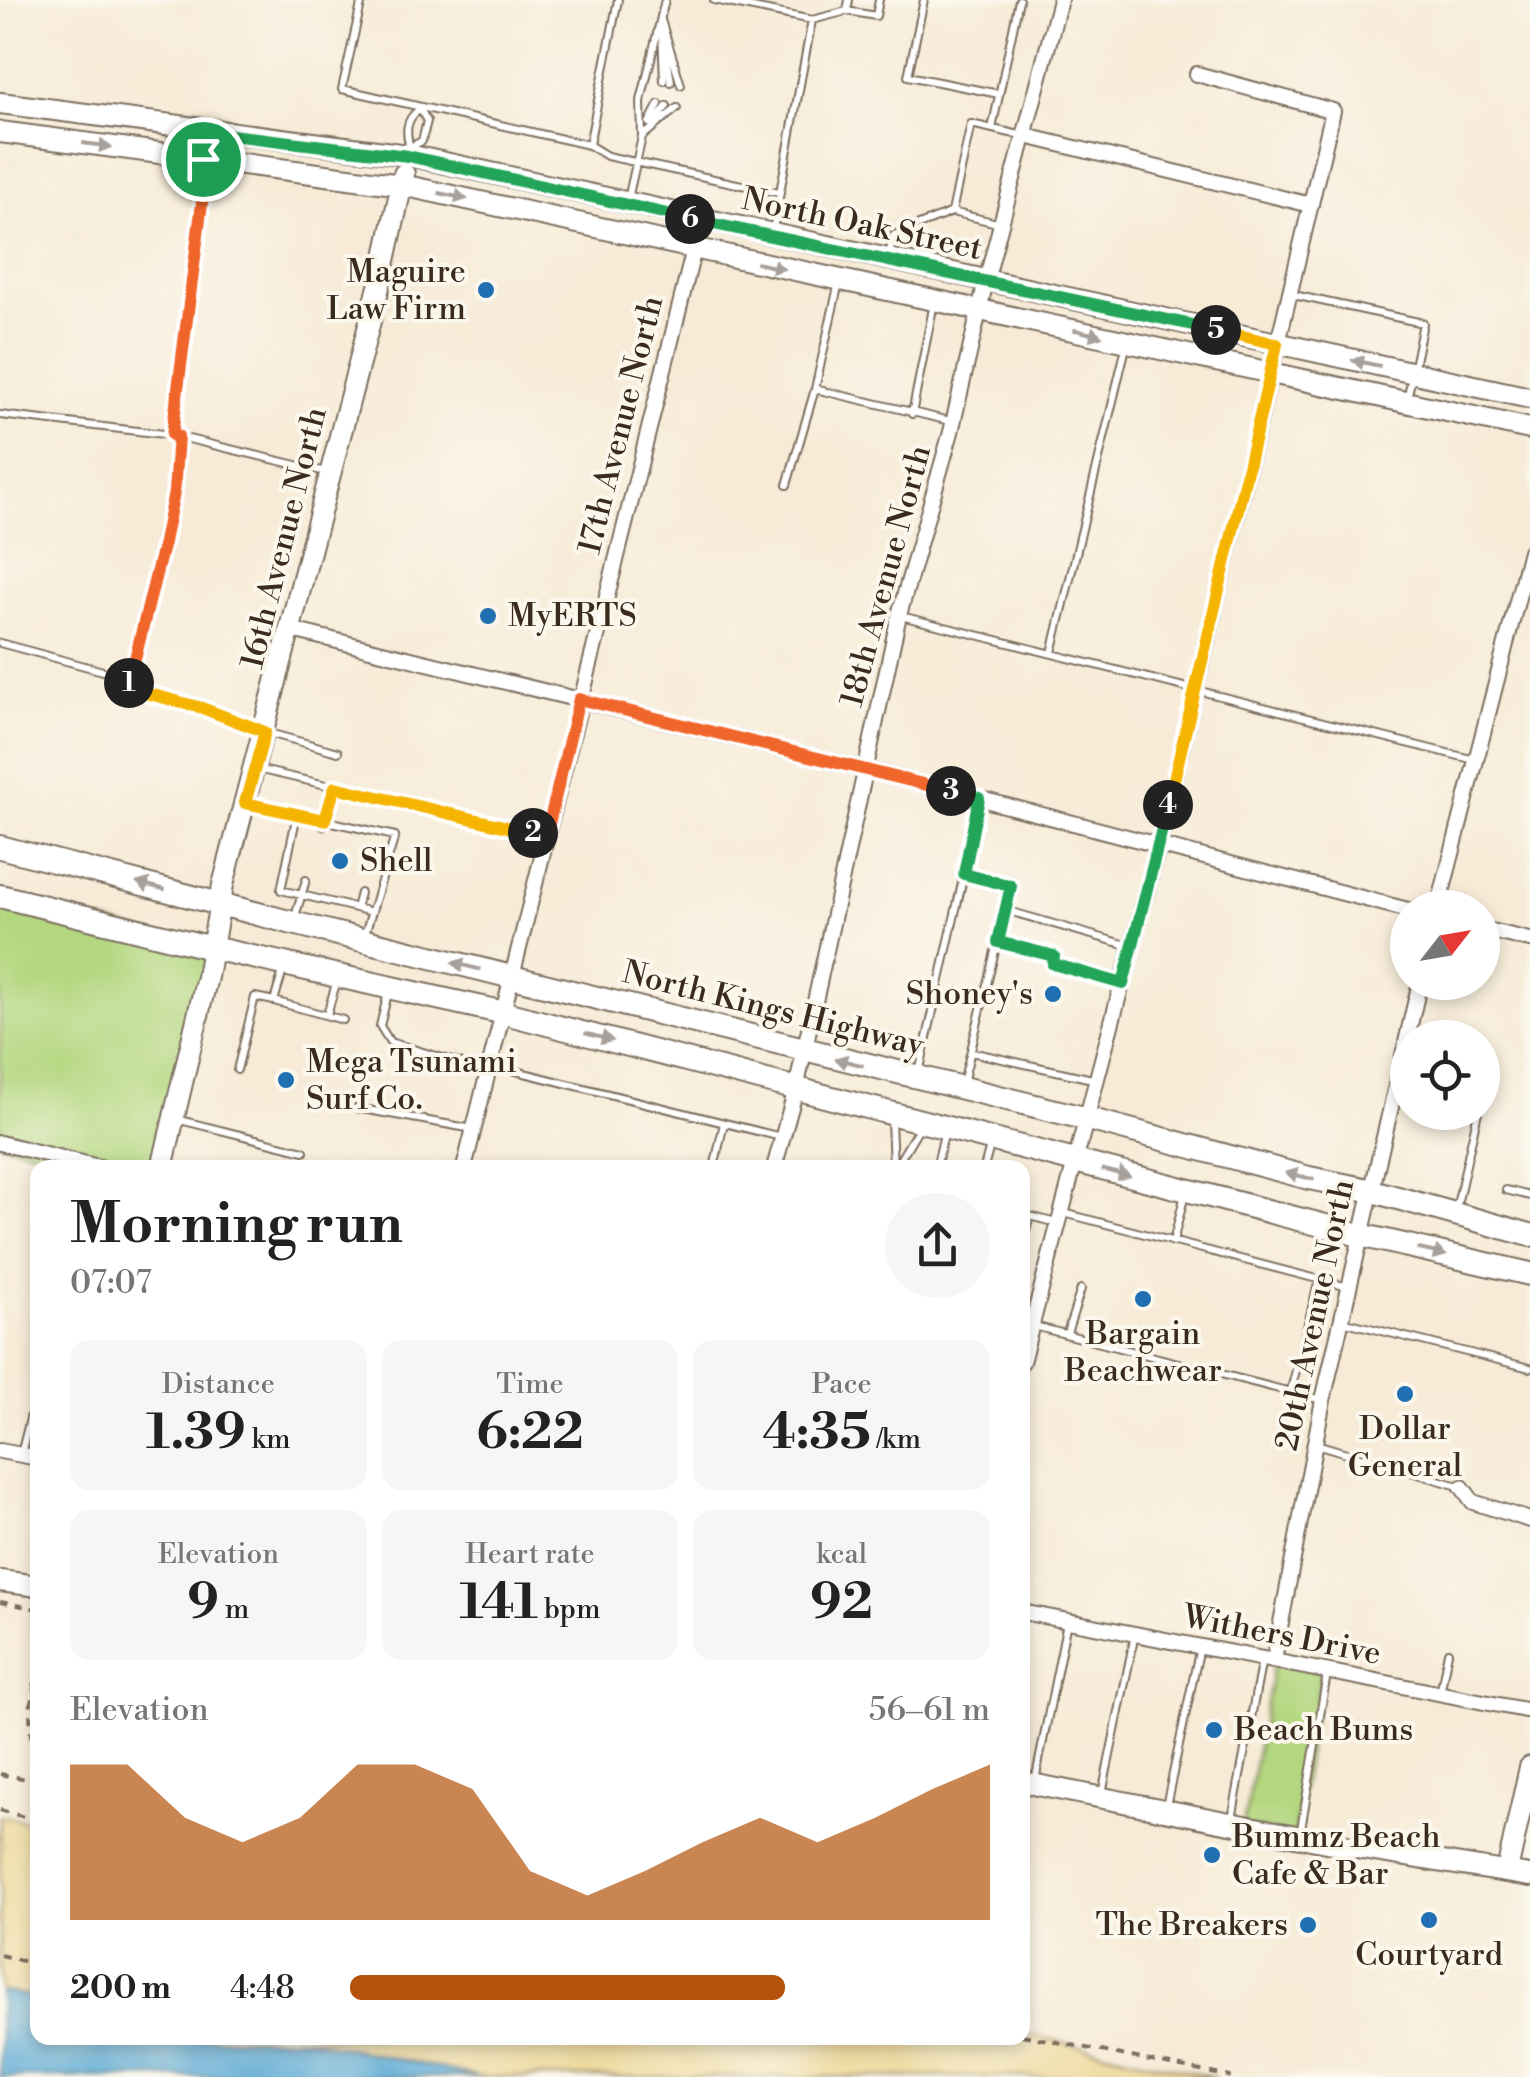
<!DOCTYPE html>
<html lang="en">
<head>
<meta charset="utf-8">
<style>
  body { margin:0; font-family:"Libre Bodoni",serif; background:#f6f6f6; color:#222; height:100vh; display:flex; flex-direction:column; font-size:38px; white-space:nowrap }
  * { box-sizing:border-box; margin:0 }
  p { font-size:32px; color:#767676 }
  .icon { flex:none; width:55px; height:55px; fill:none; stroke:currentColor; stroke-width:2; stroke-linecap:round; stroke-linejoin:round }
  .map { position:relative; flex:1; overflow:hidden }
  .panel { position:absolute; left:30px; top:1160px; width:1000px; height:885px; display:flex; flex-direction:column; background:#fff; border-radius:20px; box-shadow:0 5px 15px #0003 }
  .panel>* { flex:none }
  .needle { width:65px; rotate:59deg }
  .buttons { position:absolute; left:1390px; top:890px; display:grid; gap:20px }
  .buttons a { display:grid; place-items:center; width:110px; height:110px; border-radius:50%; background:#fff; box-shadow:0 5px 15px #0003; font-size:50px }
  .pin { position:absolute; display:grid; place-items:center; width:85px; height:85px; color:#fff; margin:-42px; border:5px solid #fff; border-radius:50%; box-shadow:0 2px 10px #0007 }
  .km { position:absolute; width:50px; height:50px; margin:-25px; border-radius:50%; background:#222; color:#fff; font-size:28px; line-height:50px; text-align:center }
  .round { display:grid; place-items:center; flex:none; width:105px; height:105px; border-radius:52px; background:#f6f6f6 }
  .overview { display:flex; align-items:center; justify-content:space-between; height:170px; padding:0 40px }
  h1 { font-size:55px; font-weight:700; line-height:75px }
  .figures { display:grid; grid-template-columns:repeat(3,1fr); gap:15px; height:170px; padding:10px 40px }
  .figures div { display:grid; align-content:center; border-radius:20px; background:#f6f6f6; text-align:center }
  .figures b { font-size:50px; font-weight:700 }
  .figures small { font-size:28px; font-weight:400 }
  .figures p { font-size:28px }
  .chart { height:280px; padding:20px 40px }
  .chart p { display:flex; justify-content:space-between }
  .chart svg { width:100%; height:180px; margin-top:10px; fill:#b45309; opacity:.7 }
  ul { padding:0 40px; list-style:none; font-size:32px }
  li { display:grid; grid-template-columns:160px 120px 1fr; align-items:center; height:75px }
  li i { height:25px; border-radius:12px; background:#b45309 }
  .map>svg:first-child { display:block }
</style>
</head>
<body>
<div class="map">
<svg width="1530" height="2077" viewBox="0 0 1530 2077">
  <rect width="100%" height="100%" fill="#fbf7ec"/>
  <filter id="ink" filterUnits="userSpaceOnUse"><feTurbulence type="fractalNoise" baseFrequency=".01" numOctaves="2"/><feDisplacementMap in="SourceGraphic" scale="20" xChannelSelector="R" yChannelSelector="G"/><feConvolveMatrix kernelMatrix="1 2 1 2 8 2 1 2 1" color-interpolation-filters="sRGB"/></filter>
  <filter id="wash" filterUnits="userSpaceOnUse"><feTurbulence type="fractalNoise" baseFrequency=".0048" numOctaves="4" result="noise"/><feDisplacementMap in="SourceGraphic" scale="40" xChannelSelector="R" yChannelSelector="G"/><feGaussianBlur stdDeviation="2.25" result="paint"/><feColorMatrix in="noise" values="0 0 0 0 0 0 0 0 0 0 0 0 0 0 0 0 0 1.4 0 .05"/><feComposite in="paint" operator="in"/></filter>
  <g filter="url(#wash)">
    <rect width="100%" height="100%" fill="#f7ebd7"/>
    <path fill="#b3d77f" stroke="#77804e" stroke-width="2.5" d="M0,896L212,948L162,1167H103L0,1143Z
      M1274,1660L1321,1670L1294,1836L1243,1825Z"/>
    <path fill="#eeda9e" stroke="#94825e" stroke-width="2.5" d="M0,1816L37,1824V1997L0,1991Z
      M1023,2033L1215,2077H479L304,2038H1022Z"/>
    <path fill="#5baad5" stroke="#4b6a7a" stroke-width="2.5" d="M0,1991L37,1997L38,2038H304L479,2077H0Z"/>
  </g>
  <g filter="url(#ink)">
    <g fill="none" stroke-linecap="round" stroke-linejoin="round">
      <defs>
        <path id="lane" d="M362,0L342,89L589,145L618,0
          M714,0L812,20L847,11L876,16L879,0
          M924,0L908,76L999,94
          M847,11L849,0
          M661,20L681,85
          M662,30L664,81
          M665,45L671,82
          M649,123L659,104
          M652,125L667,106
          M992,129L1019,0
          M643,136L677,108
          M589,145L607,156L779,193
          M410,147L422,141L427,121L420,109
          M410,149C406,133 404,120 420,109
          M628,199L642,137L641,101L665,0
          M952,212L971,124L1024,136
          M773,230L812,20
          M889,254L894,235L952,212L1001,224
          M1289,294L1423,323L1407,400
          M815,389L954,422
          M912,414L934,303
          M0,415L172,435L326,472
          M172,435L202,203L205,133
          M787,485L815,389L839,282
          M901,616L1475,760
          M0,643L114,674L146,693L202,709L265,732L338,752
          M1052,653L1127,343
          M128,682C149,600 172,521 178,436
          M257,769L546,836
          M246,803L395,836L364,937
          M297,814L281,890L372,912
          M323,826L335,787
          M964,874L979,799
          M356,908L360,893
          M295,917L306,880
          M998,942L1055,956L1053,963L1122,984
          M283,971L274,1001L343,1020
          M388,993L380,1026L390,1042L486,1071
          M327,1015L336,983
          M971,1052L1097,1080
          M1482,1060L1488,1068L1482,1092
          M492,1065L781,1137
          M237,1070L255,997L274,1001
          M919,1073L964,874L1011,885L1005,910L1130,946
          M963,1083L1005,910
          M357,1108L473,1129
          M180,1120L304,1151
          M891,1120L893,1168
          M714,1168L724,1123
          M830,1168L841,1160L869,1168
          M895,1168L920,1126
          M936,1168L944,1134
          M984,1168L990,1146
          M1506,1190L1530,1196
          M1456,1209L1478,1112
          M1064,1213L1348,1287
          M1022,1214L1060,1224
          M1173,1242L1185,1194
          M1022,1246L1030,1216
          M1342,1321L1530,1368
          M1034,1326L1322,1400
          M1067,1333L1081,1289
          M1291,1390L1319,1280
          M1316,1444L1462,1487
          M21,1454L38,1387
          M1440,1694L1448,1652
          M1035,1781L1067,1622
          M1102,1794L1135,1634
          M1166,1806L1200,1647
          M1232,1819L1262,1659
          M1300,1835L1327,1674"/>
        <path id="street" d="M1026,136L1311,205
          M292,630L892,776L1408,910
          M1438,908L1530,551
          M1482,929L1530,940
          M0,1143L103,1168
          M464,1168L701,221
          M774,1168L796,1089L899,615L951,432L986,281L1060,0
          M1022,1362L1159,844L1333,111L1197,74
          M0,1451L38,1458
          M1462,1487L1473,1502L1530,1520
          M1022,1612L1530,1711
          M1274,1660L1323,1400L1420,982"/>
        <path id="secondary" d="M0,103L408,155L1530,398
          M0,132L402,185L1530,429
          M162,1168L207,977L223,885L381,279L404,174
          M0,1581L38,1586
          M1022,1782L1362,1849L1530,1876
          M1507,1871L1530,1767"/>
        <path id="primary" d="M0,847L293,923L1088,1119L1309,1178L1369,1190L1530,1235
          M0,896L212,948L505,1013L1360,1235L1530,1274"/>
      </defs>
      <use href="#lane" stroke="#7d6e5f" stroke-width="10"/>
      <use href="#street" stroke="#7d6e5f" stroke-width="18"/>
      <use href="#secondary" stroke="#7d6e5f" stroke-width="24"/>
      <use href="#primary" stroke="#7d6e5f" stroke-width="26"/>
      <path stroke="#7d6e5f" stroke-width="4" stroke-dasharray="8 8" stroke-linecap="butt" d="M0,1602L38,1609
        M38,1667L30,1709L31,1736L38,1742
        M0,1774L38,1781
        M0,1810L38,1821
        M0,1955L38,1965
        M1022,2035L1231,2077"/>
      <use href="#lane" stroke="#fff" stroke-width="6"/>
      <use href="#street" stroke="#fff" stroke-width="14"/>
      <use href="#secondary" stroke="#fff" stroke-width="20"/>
      <use href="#primary" stroke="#fff" stroke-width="22"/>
    </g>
    <defs><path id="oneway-solid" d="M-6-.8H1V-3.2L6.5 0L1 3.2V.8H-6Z" transform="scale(2.5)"/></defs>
    <g fill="#a79f9a">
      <use href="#oneway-solid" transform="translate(97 145) rotate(8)"/>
      <use href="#oneway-solid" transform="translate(453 196) rotate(12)"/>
      <use href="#oneway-solid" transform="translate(770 266) rotate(12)"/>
      <use href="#oneway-solid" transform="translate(1088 333) rotate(13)"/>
      <use href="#oneway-solid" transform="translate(1366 363) rotate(-168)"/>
      <use href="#oneway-solid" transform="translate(151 886) rotate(-166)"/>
      <use href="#oneway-solid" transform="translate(466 966) rotate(-166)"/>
      <use href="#oneway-solid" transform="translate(599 1037) rotate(15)"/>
      <use href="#oneway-solid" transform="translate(849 1062) rotate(-166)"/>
      <use href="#oneway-solid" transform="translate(1116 1173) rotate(14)"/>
      <use href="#oneway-solid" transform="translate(1300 1176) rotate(-166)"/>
      <use href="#oneway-solid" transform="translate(1432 1252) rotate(13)"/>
    </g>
  </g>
  <g fill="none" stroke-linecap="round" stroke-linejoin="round" filter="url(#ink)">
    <defs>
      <path id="split-1" d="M129,683L164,542L174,492L178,436L172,435L202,203L203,159"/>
      <path id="split-2" d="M129,683L146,693L202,708L265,732L245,803L325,820L335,787L533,833"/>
      <path id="split-3" d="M533,833L546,836L579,699L951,791"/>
      <path id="split-4" d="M951,791L979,798L964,874L1011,886L998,942L1054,956L1053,964L1123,984L1168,805"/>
      <path id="split-5" d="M1168,805L1277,344L1216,330"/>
      <path id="split-6" d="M690,219L1216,330"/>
      <path id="split-7" d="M203,159L206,132L408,156L690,219"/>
    </defs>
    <use href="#split-1" stroke="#fff" stroke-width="20"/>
    <use href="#split-2" stroke="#fff" stroke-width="20"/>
    <use href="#split-3" stroke="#fff" stroke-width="20"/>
    <use href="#split-4" stroke="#fff" stroke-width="20"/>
    <use href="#split-5" stroke="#fff" stroke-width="20"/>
    <use href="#split-6" stroke="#fff" stroke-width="20"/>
    <use href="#split-7" stroke="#fff" stroke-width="20"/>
    <use href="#split-1" stroke="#f0652b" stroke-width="12"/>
    <use href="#split-2" stroke="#f5b400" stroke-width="12"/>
    <use href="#split-3" stroke="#f0652b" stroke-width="12"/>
    <use href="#split-4" stroke="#22a559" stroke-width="12"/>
    <use href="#split-5" stroke="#f5b400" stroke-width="12"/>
    <use href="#split-6" stroke="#22a559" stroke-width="12"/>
    <use href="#split-7" stroke="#22a559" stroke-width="12"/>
  </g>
  <g fill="#1f6fb2" stroke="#fbf7ec" stroke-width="4">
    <circle cx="486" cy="290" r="10"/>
    <circle cx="488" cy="616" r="10"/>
    <circle cx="340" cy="861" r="10"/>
    <circle cx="1053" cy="994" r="10"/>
    <circle cx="286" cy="1080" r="10"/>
    <circle cx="1143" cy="1299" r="10"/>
    <circle cx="1405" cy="1394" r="10"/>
    <circle cx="1214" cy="1730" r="10"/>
    <circle cx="1212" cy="1855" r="10"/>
    <circle cx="1429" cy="1920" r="10"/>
    <circle cx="1308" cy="1925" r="10"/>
  </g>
  <g text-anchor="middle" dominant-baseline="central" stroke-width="8" stroke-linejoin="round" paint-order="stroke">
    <g font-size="32" fill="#3b2a1e" stroke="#fbf7ec">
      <text transform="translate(862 224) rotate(12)">North Oak Street</text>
      <text transform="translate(621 425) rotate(-76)">17th Avenue North</text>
      <text transform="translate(284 538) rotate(-76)">16th Avenue North</text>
      <text transform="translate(886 576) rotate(-75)">18th Avenue North</text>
      <text transform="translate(773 1009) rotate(14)">North Kings Highway</text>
      <text transform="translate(1315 1315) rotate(-78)">20th Avenue North</text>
      <text transform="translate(1282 1635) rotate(11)">Withers Drive</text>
    </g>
    <g font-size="32" fill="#3b2a1e" stroke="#fbf7ec" text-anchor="start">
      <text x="466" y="272" text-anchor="end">Maguire<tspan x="466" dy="37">Law Firm</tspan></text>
      <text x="508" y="616">MyERTS</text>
      <text x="360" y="861">Shell</text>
      <text x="1033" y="994" text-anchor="end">Shoney's</text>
      <text x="306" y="1062">Mega Tsunami<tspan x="306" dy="37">Surf Co.</tspan></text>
      <text x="1143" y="1334" text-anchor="middle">Bargain<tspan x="1143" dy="37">Beachwear</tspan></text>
      <text x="1405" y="1429" text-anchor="middle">Dollar<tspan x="1405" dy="37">General</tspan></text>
      <text x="1234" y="1730">Beach Bums</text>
      <text x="1232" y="1837">Bummz Beach<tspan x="1232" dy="37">Cafe &amp; Bar</tspan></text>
      <text x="1288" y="1925" text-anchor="end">The Breakers</text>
      <text x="1429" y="1955" text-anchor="middle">Courtyard</text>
    </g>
  </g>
</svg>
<div class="buttons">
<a><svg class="needle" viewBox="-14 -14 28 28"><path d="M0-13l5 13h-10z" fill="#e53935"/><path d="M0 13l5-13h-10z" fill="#767676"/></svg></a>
<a><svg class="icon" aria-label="locate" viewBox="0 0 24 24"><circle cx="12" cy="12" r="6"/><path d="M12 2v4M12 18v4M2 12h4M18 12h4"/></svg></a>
</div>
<div class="pin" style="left:203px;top:159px;background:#1e9e55"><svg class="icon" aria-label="arrive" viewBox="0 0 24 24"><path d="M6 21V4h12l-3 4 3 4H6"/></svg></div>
<b class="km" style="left:129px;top:683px">1</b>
<b class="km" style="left:533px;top:833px">2</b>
<b class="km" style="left:951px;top:791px">3</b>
<b class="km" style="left:1168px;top:805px">4</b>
<b class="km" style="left:1216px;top:330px">5</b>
<b class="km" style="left:690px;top:219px">6</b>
<section class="panel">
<div class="overview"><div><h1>Morning run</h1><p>07:07</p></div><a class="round"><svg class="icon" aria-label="share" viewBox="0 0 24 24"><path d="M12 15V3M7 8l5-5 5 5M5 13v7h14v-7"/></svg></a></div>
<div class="figures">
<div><p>Distance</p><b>1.39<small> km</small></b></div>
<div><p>Time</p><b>6:22</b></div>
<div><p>Pace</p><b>4:35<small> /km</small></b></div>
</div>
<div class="figures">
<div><p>Elevation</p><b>9<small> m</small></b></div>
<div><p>Heart rate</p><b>141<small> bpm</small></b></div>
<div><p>kcal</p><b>92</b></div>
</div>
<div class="chart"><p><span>Elevation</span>56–61 m</p>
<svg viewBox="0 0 160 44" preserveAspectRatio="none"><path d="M0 44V6L10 6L20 19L30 25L40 19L50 6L60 6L70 12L80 32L90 38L100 32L110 25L120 19L130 25L140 19L150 12L160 6V44z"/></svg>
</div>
<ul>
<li><b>200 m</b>4:48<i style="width:68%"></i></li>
</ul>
</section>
</div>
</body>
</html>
